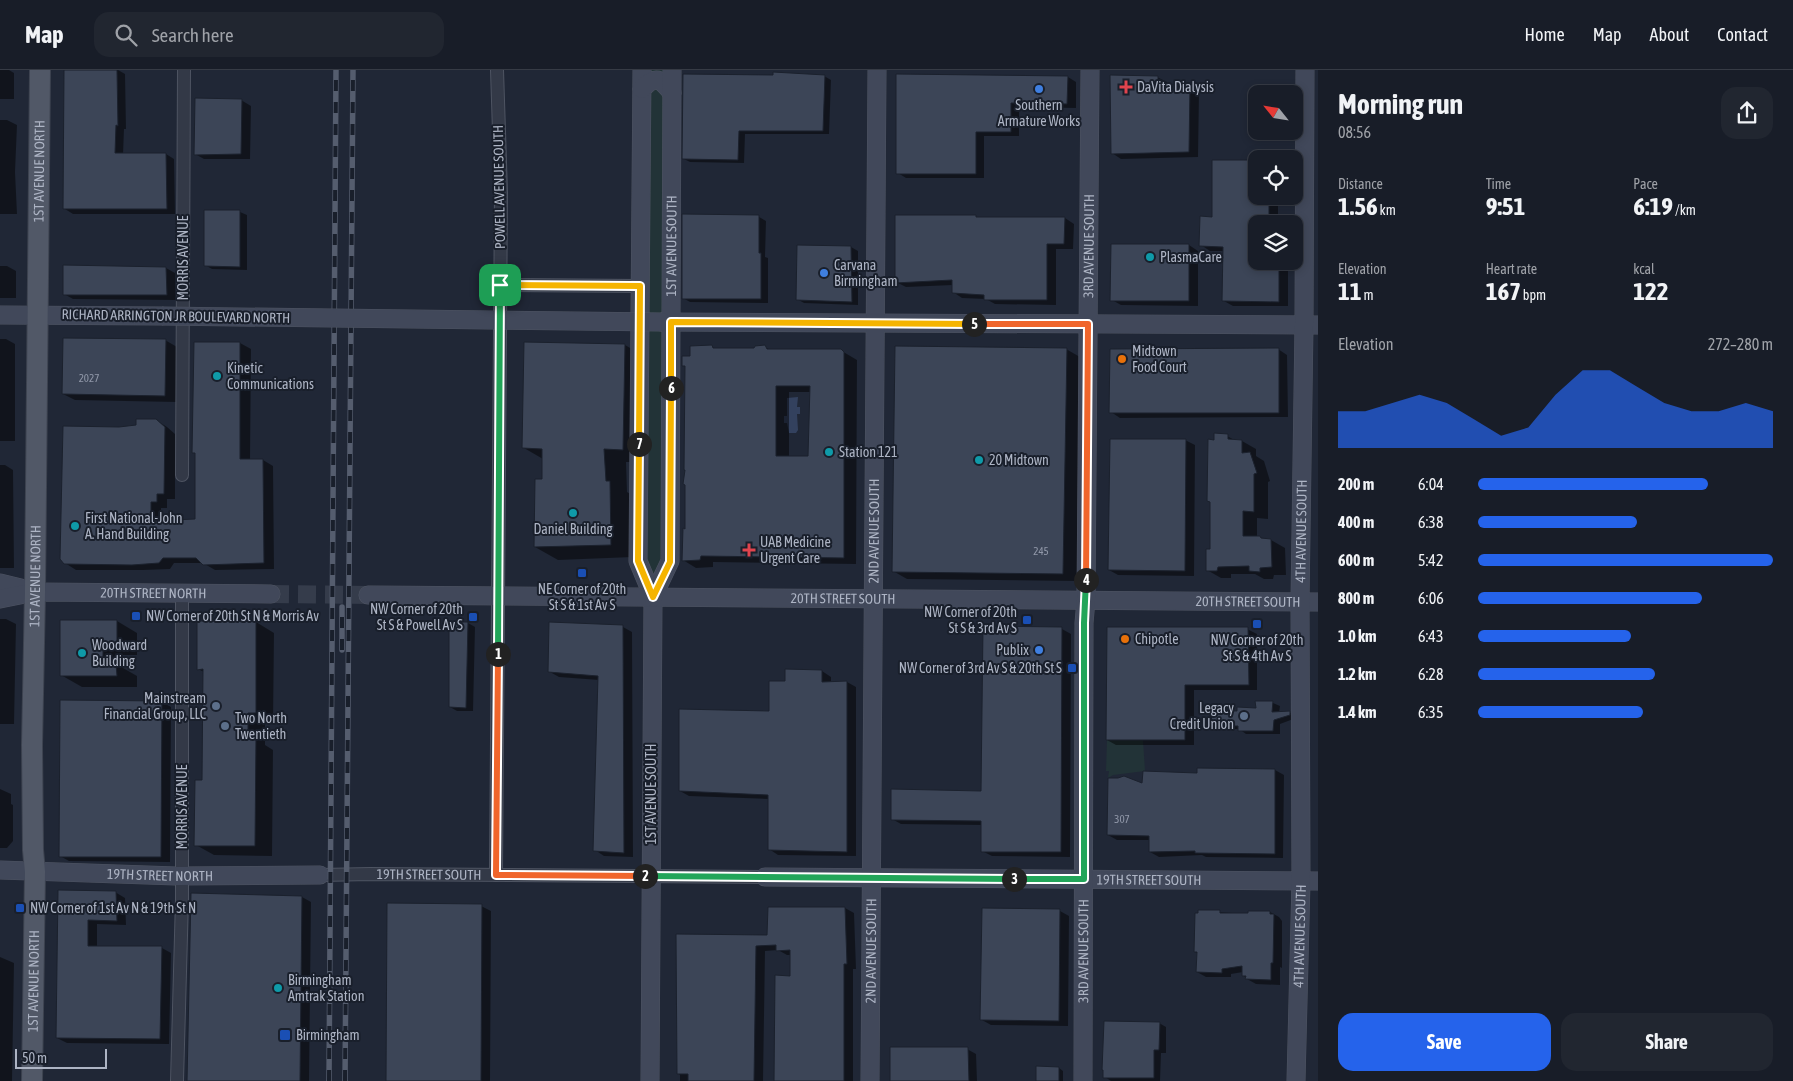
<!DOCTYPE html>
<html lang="en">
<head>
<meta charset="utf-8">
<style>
  body { margin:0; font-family:"Asap Condensed",sans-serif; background:#212630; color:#f1f3f6; height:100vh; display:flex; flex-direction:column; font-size:19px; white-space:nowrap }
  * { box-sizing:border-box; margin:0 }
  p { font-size:16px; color:#9fa2a8 }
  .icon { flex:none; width:28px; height:28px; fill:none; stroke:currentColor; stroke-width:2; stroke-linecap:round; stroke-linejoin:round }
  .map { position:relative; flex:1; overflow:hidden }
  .side { display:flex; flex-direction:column; background:#181d28; width:475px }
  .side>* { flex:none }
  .needle { width:32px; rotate:300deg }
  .controls { position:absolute; left:1248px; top:15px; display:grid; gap:10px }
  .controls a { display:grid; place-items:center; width:55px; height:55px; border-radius:10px; background:#181d28; box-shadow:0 2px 8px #0003,0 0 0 1px #363b45; font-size:25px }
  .scale { position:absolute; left:15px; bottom:12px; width:92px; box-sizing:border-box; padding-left:5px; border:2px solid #adb4c4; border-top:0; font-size:14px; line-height:18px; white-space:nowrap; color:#adb4c4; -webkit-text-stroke:4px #191f2b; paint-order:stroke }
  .pin { position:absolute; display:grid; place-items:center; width:42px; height:42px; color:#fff; margin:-21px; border-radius:10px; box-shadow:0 2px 8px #0006 }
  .km { position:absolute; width:25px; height:25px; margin:-12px; border-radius:50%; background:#222; color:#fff; font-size:14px; line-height:25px; text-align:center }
  .round { display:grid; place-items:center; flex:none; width:52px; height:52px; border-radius:15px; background:#212630 }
  .head { display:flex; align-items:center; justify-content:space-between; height:85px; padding:0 20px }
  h1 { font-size:28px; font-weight:700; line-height:38px }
  .figures { display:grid; grid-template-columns:repeat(3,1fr); gap:8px; height:85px; padding:5px 20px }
  .figures div { display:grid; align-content:center }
  .figures b { font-size:25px; font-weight:700 }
  .figures small { font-size:14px; font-weight:400 }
  .figures p { font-size:14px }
  .chart { height:140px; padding:10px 20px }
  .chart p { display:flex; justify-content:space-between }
  .chart svg { width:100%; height:90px; margin-top:5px; fill:#2563eb; opacity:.7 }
  .action { display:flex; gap:10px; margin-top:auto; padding:10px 20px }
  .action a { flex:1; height:58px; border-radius:15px; background:#2563eb; color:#fff; font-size:20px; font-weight:700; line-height:58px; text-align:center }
  .action a+a { background:#212630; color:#f1f3f6 }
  ul { padding:0 20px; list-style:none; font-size:16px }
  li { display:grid; grid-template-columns:80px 60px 1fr; align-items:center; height:38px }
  li i { height:12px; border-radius:6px; background:#2563eb }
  header { display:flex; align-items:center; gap:30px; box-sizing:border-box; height:70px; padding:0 25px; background:#181d28; border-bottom:1px solid #363b45 }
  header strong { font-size:24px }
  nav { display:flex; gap:28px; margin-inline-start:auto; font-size:18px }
  .search { width:350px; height:45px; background:#212630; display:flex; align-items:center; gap:12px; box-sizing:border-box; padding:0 18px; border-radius:15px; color:#9fa2a8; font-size:19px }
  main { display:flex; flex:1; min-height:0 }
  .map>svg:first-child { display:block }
</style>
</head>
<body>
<header>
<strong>Map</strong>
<div class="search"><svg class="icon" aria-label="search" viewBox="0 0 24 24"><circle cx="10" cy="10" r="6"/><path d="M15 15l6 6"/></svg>Search here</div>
<nav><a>Home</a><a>Map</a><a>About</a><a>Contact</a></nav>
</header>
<main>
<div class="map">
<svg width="1318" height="1011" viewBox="0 0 1318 1011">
  <rect width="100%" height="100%" fill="#202736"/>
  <path fill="#223337" d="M648,0H664L661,490L653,505L644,491Z
    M1107,670H1143L1145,701L1113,705L1108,708L1109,701H1106Z"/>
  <path fill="#33415e" d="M798,327L797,337H800V344H797L798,360L796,363H789L787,353H784V346H787V328Z"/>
  <path fill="#0007" fill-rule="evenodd" d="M0,0H9L14,3V29H0Z
    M65,0H118L125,4L126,59H124L123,85L166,84L174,89L175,144H73L65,139Z
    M824,6L831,10L829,64H745L744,93L690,92L684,89Z
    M898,6L1068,7L1076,12V38L1019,37V66H984V108H906L898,103Z
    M1157,7L1167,12V16H1189L1199,22L1198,87L1121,89L1112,83Z
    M241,30L251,36L250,89H204L195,84Z
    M0,50H7L17,55L15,102L17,144H0Z
    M1213,91H1256V126H1278V149L1286,154H1256V191H1288V236H1233L1224,231V181H1210L1201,175L1213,148Z
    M240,142L247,145V200L212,199L205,195Z
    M975,146L980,149L1065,148L1074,154L1073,179H1056V235L995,234L986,229L962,228L953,222V215L906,217L896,212Z
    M759,147L766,151L765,187L768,188V233L690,232L683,228Z
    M1189,175L1198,181V236L1121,235L1112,230Z
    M851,177L858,181V235L804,233L797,229Z
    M0,196H7L16,201V228H0Z
    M166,198L175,203L176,230L73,229L64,224Z
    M0,269H6L15,274V371H0Z
    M165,270L177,277L176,332L75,330L63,324Z
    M195,273H240L251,279L250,390H263L273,396L274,499L215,500L203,493H174L170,499L143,500H76L65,493L119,358L137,357L156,350L167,357L175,364V429H167V438H161V452L196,450V384L194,382Z
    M625,275L647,288L645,392H626L627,422L632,425L633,487L558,490L535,477L543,410V389L524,378Z
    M712,277L717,280L755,279L765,277L772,281L840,280L857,290L856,494L713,492V497L696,498L683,490L687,461L686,297L684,295L691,288ZM789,322H811L809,387H789Z
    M1066,279L1080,287L1077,511L907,509L893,501Z
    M1278,279L1287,285L1288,347L1120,348L1111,342Z
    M1227,366L1236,371H1242L1256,379V386L1264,391L1270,411L1268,412V449L1257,448V467L1271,470L1285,478L1286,505H1274L1273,509H1264L1255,504H1231V508H1221L1207,500L1211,481L1215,371Z
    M1185,370L1195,375L1194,506L1118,505L1109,500Z
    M0,395H5L13,400L14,498H0Z
    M0,549H6L16,554L14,654H0Z
    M117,551L137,563V585H123V598L137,606V617H82L61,605Z
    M256,552L274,563L273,653H265V675L273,680L272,786L214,785L196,775L203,711L204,602L198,599Z
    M468,553L475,557L473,641H457L450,637Z
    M623,557L632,562L633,787L604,786L595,780L599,610L559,607L550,602Z
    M1062,559L1071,564L1070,787L992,786L982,781V755L901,754L892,749L983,723Z
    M1247,559L1257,564V620H1194V675H1116L1107,670Z
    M787,601H822L831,607V613L847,612L856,617V786L778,785L769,779V729L689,726L680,721L770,642L786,613Z
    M162,632L171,637L170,792L69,791L60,786Z
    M1257,632L1273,633L1280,636L1279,643L1289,642L1296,646V648L1280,654V664H1246L1239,659H1219L1212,655L1238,642L1257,639Z
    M1275,700L1284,705L1283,788L1206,787L1202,785L1159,787L1150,782V770H1117L1108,765L1143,714L1198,704Z
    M0,719L11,724V734L13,735V771L7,778H0Z
    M60,821L115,822L125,828L126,855L97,854V878H162L171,883L169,974L67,973L57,968Z
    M302,827L311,832L309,1011H188Z
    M481,836L491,841L490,1011H387Z
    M845,838L854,843L856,899H853V1011H776L791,907V885H787L778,880L765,881L763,1011H680V1005L678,1003V865L768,867Z
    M1060,841L1069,846L1068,956L991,955L982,950Z
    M1199,841L1249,844L1270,842L1279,847L1282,851V898L1280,897V915L1256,914L1247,909L1243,905V902L1231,904V907H1206L1197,902L1198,883L1195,882Z
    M0,887L14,893L12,1011H0Z
    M1159,953L1166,957V983H1161L1160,1011H1111L1105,1007Z
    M967,979L976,984L977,1011H891Z
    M1059,998L1063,1001V1011H1037Z"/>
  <path fill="#3c4557" stroke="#1b212d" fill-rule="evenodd" d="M64,0H117L118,56L116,55L115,83H166L167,139H63Z
    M773,2L825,5L823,61H739L738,90L682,89L683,4L773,5Z
    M896,4L1068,6L1067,34L1011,33V62H976V104H896Z
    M1110,5L1158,6V15H1190L1189,82L1111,84Z
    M195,28L242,29L241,84L194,85Z
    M1212,90H1256V126H1269V154H1256V191H1279V232L1222,231L1223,177L1199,176L1200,146L1212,147Z
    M204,140H240V197L204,196Z
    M682,144L759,145V183H761V229H682Z
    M895,145H976V147H1065L1064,174H1047V230H984V225L952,223V210L895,213Z
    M1111,174H1189V231H1110Z
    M797,175L851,176L852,232L796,230Z
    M63,195L166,197L167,225H63Z
    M63,268L166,269L165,326L62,324Z
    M194,272H240V389H263L264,493L203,495L196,488H163L159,493L132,495L64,494L60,489L63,356L119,357L136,355V349H156L165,357L164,424H157V432H151V451L195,449V383H192Z
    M524,272L625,274L623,380L604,379L606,411H610L611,475L534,477L535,409H542V379L522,378Z
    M712,275L713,278H754L755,276L765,275L767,279H841L844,282V488L701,486L700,490L682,491L683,458L685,459V415L683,414L685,400H684L685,296H682V286H690V276ZM776,316H810L808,386H776Z
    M895,276L1067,278L1063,504L892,502Z
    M1279,278V343H1109L1110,279Z
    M1214,363L1228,364V369L1242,370V383L1250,382L1257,403L1254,404V442L1243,441V466H1260L1261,468L1271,469L1272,497L1260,498V502L1249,501V496L1218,497L1217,501H1206V479H1210V432L1207,431L1208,369L1214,370Z
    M1110,369H1186L1185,501L1108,500Z
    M60,550H117V574L103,573V593H116L117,606H60Z
    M197,551H256V643H248V668H256L255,776H194L195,710H202L203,599L197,600Z
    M449,552H468L466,638L449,637Z
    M549,552L623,555L624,783L593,781L598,606L548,602Z
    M983,556L1062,557L1061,782H981V751L891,750V719L981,721Z
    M1107,557H1248L1249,615H1185V670H1106Z
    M785,599L822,600V612L847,611V782L768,780V725L679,721V639L769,641V611H785Z
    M60,630L162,631L161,787H59Z
    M1255,631H1273L1272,642L1290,641V645L1274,650L1273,661H1238V656H1211L1212,640L1237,641V637L1256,638Z
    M1197,698L1275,699V784L1195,783V781L1149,782V766L1107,765L1108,708H1118L1124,706L1142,713L1143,701L1197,703Z
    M58,820L116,821L117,851L88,850V876H162L160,969L56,968Z
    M191,823L302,826L300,1011H187Z
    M387,833L482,834L481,1011H386Z
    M768,837H845L847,894H844V1011H774L775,905L790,906V880L776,881V875L756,876L754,1011H688V1004H677L676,864L767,865Z
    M982,838L1060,839L1059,951L980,950Z
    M1198,840H1220V843H1248V841H1270V844H1274L1273,893H1271V910L1245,909L1246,906H1242V896L1222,899V903L1196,902L1197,882H1194L1195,843H1198Z
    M1104,951L1160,952L1159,980H1154V1008H1103V1000H1102Z
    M890,977H968L969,1011H890Z
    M1036,996L1059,997V1011H1036Z"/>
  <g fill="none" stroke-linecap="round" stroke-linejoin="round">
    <path stroke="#353c4b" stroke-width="18" stroke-dasharray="18 9" stroke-linecap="butt" d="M271,524L368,525"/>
    <defs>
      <g id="street">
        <path d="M500,215L640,216"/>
        <path d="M182,405L184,0"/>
        <path id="s1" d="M320,805L371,804L765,807"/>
        <path d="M496,805L501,123L497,0"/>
        <path d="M177,1011L182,829V523"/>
      </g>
      <g id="secondary">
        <path d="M642,0L638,491L653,527L650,1011"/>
        <path d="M642,19C656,4 660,9 672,23"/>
        <path d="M0,245L162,246"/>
        <path d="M662,252L1318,255"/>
        <path d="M0,513L33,521"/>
        <path id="s2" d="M368,525L1318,532"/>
        <path id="s3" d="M653,527L670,491L672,0"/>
        <path id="s4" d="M0,529L35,522L271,524"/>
        <path id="s5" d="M0,800L176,806L320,805"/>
        <path id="s6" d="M765,807L1318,811"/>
        <path id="s7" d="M870,1011L877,0"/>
        <path id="s8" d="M1083,1011L1084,553L1086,530L1090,0"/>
        <path id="s9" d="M1296,1011L1301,811L1300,531L1304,255L1305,0"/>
      </g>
      <g id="primary">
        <path id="s10" d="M32,1011L35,802L33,780L32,675L35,522L40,0"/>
      </g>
    </defs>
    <use href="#street" stroke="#4e5462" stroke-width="14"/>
    <use href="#secondary" stroke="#4e5462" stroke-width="19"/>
    <use href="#primary" stroke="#3d4350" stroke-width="22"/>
    <use href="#street" stroke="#333947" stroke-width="12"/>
    <use href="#secondary" stroke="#41485a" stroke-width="18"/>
    <use href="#primary" stroke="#515867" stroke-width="20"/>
    <defs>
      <path id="rail" d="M342,580V537
        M329,1011L336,0
        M345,1011L353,0"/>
    </defs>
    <use href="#rail" stroke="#555d6e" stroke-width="5.5"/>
    <use href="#rail" stroke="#191f2b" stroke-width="4" stroke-dasharray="11" stroke-linecap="butt"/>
    <defs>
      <path id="secondary-bridge" d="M162,246L662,252"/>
    </defs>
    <use href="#secondary-bridge" stroke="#4e5462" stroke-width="19" stroke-linecap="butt"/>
    <use href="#secondary-bridge" stroke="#41485a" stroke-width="18"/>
  </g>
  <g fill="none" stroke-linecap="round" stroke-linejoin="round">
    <defs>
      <path id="split-1" d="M498,584L500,215"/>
      <path id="split-2" d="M498,584L496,805L645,806"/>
      <path id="split-3" d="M645,806L1014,809"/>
      <path id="split-4" d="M1014,809H1084V553L1086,510"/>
      <path id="split-5" d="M974,254H1088L1086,510"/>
      <path id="split-6" d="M671,318V252L974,254"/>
      <path id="split-7" d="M639,374L638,491L653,527L670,492L671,318"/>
      <path id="split-8" d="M500,215L640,216L639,374"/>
    </defs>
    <use href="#split-1" stroke="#fff" stroke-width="10"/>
    <use href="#split-2" stroke="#fff" stroke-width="10"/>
    <use href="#split-3" stroke="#fff" stroke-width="10"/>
    <use href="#split-4" stroke="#fff" stroke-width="10"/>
    <use href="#split-5" stroke="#fff" stroke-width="10"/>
    <use href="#split-6" stroke="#fff" stroke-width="10"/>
    <use href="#split-7" stroke="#fff" stroke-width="10"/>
    <use href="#split-8" stroke="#fff" stroke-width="10"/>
    <use href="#split-1" stroke="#22a559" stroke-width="6"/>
    <use href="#split-2" stroke="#f0652b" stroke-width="6"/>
    <use href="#split-3" stroke="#22a559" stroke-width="6"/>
    <use href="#split-4" stroke="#22a559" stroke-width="6"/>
    <use href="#split-5" stroke="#f0652b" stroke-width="6"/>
    <use href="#split-6" stroke="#f5b400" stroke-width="6"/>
    <use href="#split-7" stroke="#f5b400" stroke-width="6"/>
    <use href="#split-8" stroke="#f5b400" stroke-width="6"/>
  </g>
  <g fill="#e0444e" stroke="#191f2b" stroke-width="2">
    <path d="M1123.5 9.5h5v5h5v5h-5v5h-5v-5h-5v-5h5z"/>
    <path d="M746.5 472.5h5v5h5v5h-5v5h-5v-5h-5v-5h5z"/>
  </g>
  <g fill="#3f7fe0" stroke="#191f2b" stroke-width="2">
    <circle cx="1039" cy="19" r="5"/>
    <circle cx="824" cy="203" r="5"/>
    <circle cx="1039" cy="580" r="5"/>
  </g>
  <g fill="#0f9aa8" stroke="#191f2b" stroke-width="2">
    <circle cx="1150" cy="187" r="5"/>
    <circle cx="217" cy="306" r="5"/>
    <circle cx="829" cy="382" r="5"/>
    <circle cx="979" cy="390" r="5"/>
    <circle cx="573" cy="443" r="5"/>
    <circle cx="75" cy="456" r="5"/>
    <circle cx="82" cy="583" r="5"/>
    <circle cx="278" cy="918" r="5"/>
  </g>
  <g fill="#e8710a" stroke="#191f2b" stroke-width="2">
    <circle cx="1122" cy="289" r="5"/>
    <circle cx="1125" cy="569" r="5"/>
  </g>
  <g fill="#1a4fb4" stroke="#191f2b" stroke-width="2">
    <rect x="577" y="498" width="10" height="10" rx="2.5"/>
    <rect x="131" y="541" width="10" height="10" rx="2.5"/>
    <rect x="468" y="542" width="10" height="10" rx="2.5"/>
    <rect x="1022" y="545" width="10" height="10" rx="2.5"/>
    <rect x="1252" y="549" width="10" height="10" rx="2.5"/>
    <rect x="1067" y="593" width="10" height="10" rx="2.5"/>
    <rect x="15" y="833" width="10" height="10" rx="2.5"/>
    <rect x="279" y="959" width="12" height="12" rx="2.5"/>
  </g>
  <g fill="#5c6f8a" stroke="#191f2b" stroke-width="2">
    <circle cx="216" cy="636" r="5"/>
    <circle cx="1244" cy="646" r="5"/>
    <circle cx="225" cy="656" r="5"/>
  </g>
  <g text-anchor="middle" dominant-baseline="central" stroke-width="4" stroke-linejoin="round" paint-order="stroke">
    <g font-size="11" fill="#9198a9">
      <text x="89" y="308">2027</text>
      <text x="1041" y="481">245</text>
      <text x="1122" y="749">307</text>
    </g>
    <g font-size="14" fill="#adb4c4" stroke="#191f2b" text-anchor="start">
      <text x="1137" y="17">DaVita Dialysis</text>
      <text x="1039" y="35" text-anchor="middle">Southern<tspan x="1039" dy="16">Armature Works</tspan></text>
      <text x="1160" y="187">PlasmaCare</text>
      <text x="834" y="195">Carvana<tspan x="834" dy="16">Birmingham</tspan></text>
      <text x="1132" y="281">Midtown<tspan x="1132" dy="16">Food Court</tspan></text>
      <text x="227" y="298">Kinetic<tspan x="227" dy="16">Communications</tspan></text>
      <text x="839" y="382">Station 121</text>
      <text x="989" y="390">20 Midtown</text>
      <text x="85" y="448">First National-John<tspan x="85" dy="16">A. Hand Building</tspan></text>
      <text x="573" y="459" text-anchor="middle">Daniel Building</text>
      <text x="760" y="472">UAB Medicine<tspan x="760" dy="16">Urgent Care</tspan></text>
      <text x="582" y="519" text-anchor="middle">NE Corner of 20th<tspan x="582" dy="16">St S &amp; 1st Av S</tspan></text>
      <text x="463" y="539" text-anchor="end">NW Corner of 20th<tspan x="463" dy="16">St S &amp; Powell Av S</tspan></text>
      <text x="1017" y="542" text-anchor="end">NW Corner of 20th<tspan x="1017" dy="16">St S &amp; 3rd Av S</tspan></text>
      <text x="146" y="546">NW Corner of 20th St N &amp; Morris Av</text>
      <text x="1135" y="569">Chipotle</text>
      <text x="1257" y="570" text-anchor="middle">NW Corner of 20th<tspan x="1257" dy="16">St S &amp; 4th Av S</tspan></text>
      <text x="92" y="575">Woodward<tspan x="92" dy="16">Building</tspan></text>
      <text x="1029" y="580" text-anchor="end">Publix</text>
      <text x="1062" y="598" text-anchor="end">NW Corner of 3rd Av S &amp; 20th St S</text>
      <text x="206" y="628" text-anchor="end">Mainstream<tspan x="206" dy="16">Financial Group, LLC</tspan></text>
      <text x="1234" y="638" text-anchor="end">Legacy<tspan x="1234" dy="16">Credit Union</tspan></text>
      <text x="235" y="648">Two North<tspan x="235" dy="16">Twentieth</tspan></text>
      <text x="30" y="838">NW Corner of 1st Av N &amp; 19th St N</text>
      <text x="288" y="910">Birmingham<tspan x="288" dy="16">Amtrak Station</tspan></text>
      <text x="296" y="965">Birmingham</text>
    </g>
    <g font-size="14" fill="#adb4c4" stroke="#191f2b">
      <text stroke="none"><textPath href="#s10" startOffset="910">1ST AVENUE NORTH</textPath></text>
      <text transform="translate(499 117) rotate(-91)">POWELL AVENUE SOUTH</text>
      <text stroke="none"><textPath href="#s3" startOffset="355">1ST AVENUE SOUTH</textPath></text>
      <text stroke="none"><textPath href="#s8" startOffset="835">3RD AVENUE SOUTH</textPath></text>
      <text transform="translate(183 188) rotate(-90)">MORRIS AVENUE</text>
      <text transform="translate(176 246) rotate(1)">RICHARD ARRINGTON JR BOULEVARD NORTH</text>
      <text stroke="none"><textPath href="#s7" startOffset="550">2ND AVENUE SOUTH</textPath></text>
      <text stroke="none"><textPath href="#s9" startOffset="550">4TH AVENUE SOUTH</textPath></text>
      <text stroke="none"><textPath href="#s10" startOffset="505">1ST AVENUE NORTH</textPath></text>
      <text stroke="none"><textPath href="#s4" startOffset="154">20TH STREET NORTH</textPath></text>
      <text stroke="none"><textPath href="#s2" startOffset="475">20TH STREET SOUTH</textPath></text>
      <text stroke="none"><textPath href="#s2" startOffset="880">20TH STREET SOUTH</textPath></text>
      <text transform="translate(651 724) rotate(-90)">1ST AVENUE SOUTH</text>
      <text transform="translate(182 737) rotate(-90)">MORRIS AVENUE</text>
      <text stroke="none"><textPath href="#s1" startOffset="109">19TH STREET SOUTH</textPath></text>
      <text stroke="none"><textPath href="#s5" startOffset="160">19TH STREET NORTH</textPath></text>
      <text stroke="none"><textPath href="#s6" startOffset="384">19TH STREET SOUTH</textPath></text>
      <text stroke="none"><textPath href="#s9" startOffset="145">4TH AVENUE SOUTH</textPath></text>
      <text stroke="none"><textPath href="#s7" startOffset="130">2ND AVENUE SOUTH</textPath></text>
      <text stroke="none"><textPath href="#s8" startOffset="130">3RD AVENUE SOUTH</textPath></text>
      <text stroke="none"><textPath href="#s10" startOffset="100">1ST AVENUE NORTH</textPath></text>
    </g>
  </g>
</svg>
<div class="controls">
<a><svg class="needle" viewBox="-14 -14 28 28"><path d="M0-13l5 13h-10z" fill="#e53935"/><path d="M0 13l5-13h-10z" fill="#9fa2a8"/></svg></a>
<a><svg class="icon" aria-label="locate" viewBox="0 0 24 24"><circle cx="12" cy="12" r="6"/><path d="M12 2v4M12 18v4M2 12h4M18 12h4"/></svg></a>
<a><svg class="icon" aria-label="layers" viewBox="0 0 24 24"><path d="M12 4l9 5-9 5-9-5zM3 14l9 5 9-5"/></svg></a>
</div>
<div class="scale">50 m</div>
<div class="pin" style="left:500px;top:215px;background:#1e9e55"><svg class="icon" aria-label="arrive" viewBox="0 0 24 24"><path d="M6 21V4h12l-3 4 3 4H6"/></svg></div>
<b class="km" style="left:498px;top:584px">1</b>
<b class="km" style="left:645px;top:806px">2</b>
<b class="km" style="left:1014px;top:809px">3</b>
<b class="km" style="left:1086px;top:510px">4</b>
<b class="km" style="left:974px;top:254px">5</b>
<b class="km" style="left:671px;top:318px">6</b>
<b class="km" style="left:639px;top:374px">7</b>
</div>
<section class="side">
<div class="head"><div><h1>Morning run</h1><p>08:56</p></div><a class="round"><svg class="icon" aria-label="share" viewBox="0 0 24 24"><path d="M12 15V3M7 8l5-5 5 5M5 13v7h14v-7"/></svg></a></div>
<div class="figures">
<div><p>Distance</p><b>1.56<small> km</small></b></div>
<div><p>Time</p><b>9:51</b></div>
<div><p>Pace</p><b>6:19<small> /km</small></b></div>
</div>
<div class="figures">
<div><p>Elevation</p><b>11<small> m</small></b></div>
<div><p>Heart rate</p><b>167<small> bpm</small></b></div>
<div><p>kcal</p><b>122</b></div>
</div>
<div class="chart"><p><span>Elevation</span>272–280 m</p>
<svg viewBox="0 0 160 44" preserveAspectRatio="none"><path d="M0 44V26L10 26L20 22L30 18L40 22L50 30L60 38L70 34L80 18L90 6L100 6L110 14L120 22L130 26L140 26L150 22L160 26V44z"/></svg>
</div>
<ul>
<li><b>200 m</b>6:04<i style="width:78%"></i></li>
<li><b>400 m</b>6:38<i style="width:54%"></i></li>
<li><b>600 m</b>5:42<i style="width:100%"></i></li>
<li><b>800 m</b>6:06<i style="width:76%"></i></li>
<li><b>1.0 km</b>6:43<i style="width:52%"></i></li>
<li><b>1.2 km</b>6:28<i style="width:60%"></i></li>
<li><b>1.4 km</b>6:35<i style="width:56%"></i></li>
</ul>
<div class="action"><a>Save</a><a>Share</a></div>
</section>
</main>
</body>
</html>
